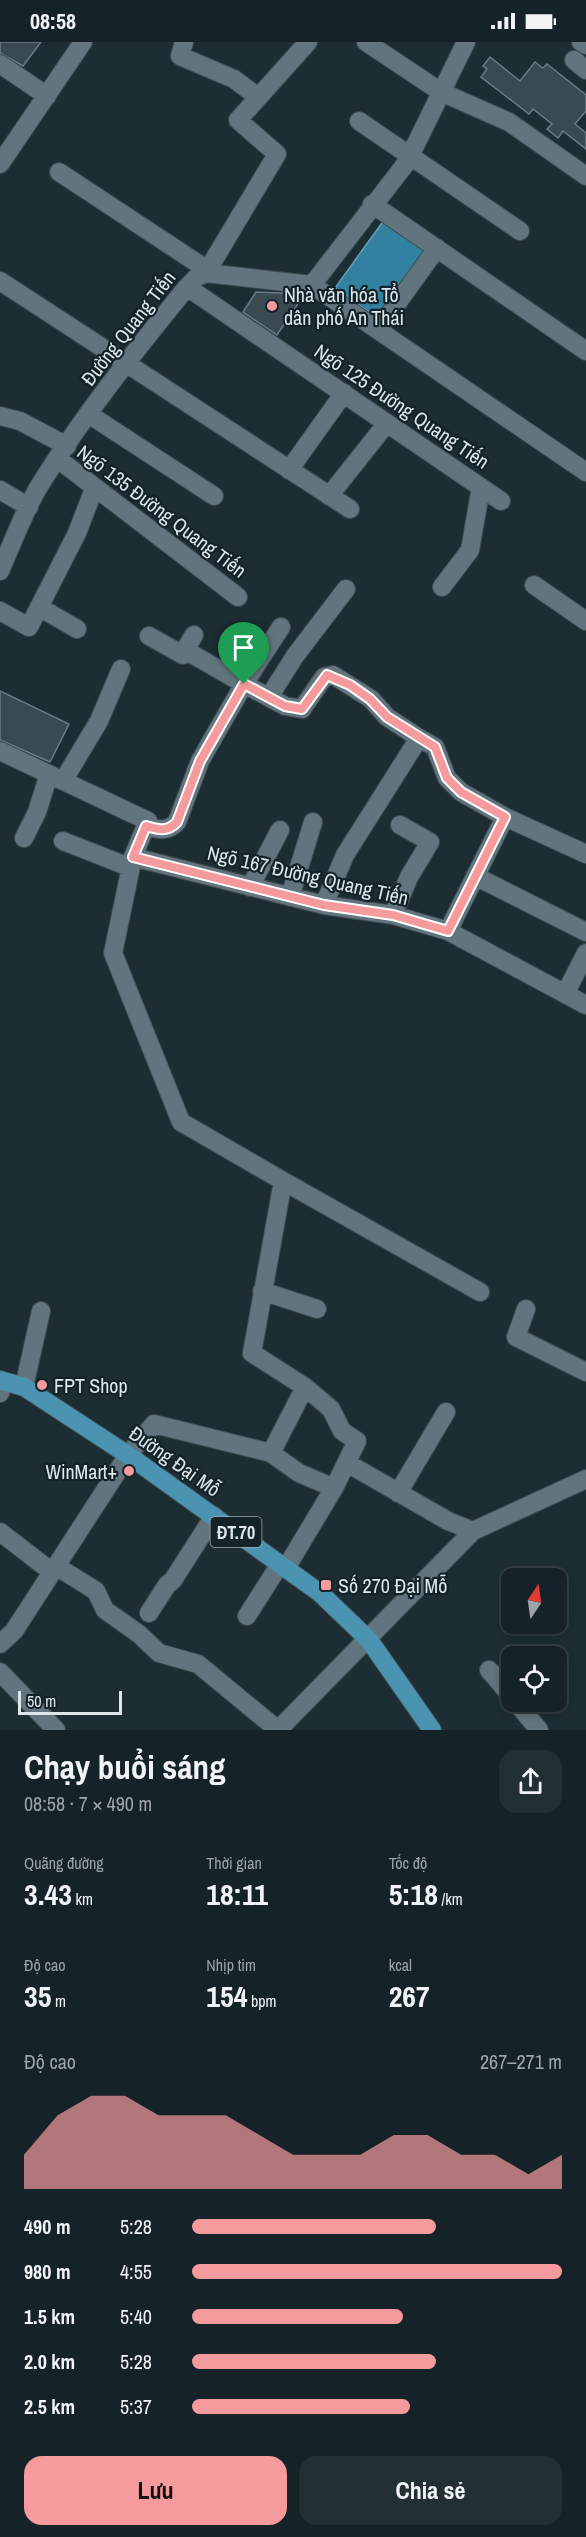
<!DOCTYPE html>
<html lang="vi">
<head>
<meta charset="utf-8">
<style>
  body { margin:0; font-family:"Archivo Narrow",sans-serif; background:#222f33; color:#f1f3f6; height:100vh; display:flex; flex-direction:column; font-size:22px; white-space:nowrap }
  * { box-sizing:border-box; margin:0 }
  p { font-size:20px; color:#9da4a7 }
  .icon { flex:none; width:33px; height:33px; fill:none; stroke:currentColor; stroke-width:2; stroke-linecap:round; stroke-linejoin:round }
  .map { position:relative; height:1688px; overflow:hidden }
  .sheet { display:flex; flex-direction:column; background:#152227; flex:1 }
  .sheet>* { flex:none }
  .needle { width:39px; rotate:13deg }
  .tools { position:absolute; left:501px; top:1526px; display:grid; gap:12px }
  .tools a { display:grid; place-items:center; width:66px; height:66px; border-radius:12px; background:#152227; box-shadow:0 3px 9px #0003,0 0 0 2px #343f44; font-size:30px }
  .scale { position:absolute; left:18px; bottom:15px; width:104px; box-sizing:border-box; padding-left:6px; border:3px solid #dce7eb; border-top:0; font-size:16px; line-height:21px; white-space:nowrap; color:#dce7eb; -webkit-text-stroke:4px #13232a; paint-order:stroke }
  .pin { position:absolute; display:grid; place-items:center; width:51px; height:51px; color:#fff; margin:-62px -26px; border-radius:50% 50% 50% 0; rotate:-45deg; box-shadow:0 0 6px #0007 }
  .pin .icon { rotate:45deg }
  .round { display:grid; place-items:center; flex:none; width:63px; height:63px; border-radius:18px; background:#222f33 }
  .summary { display:flex; align-items:center; justify-content:space-between; height:102px; padding:0 24px }
  h1 { font-size:33px; font-weight:700; line-height:45px }
  .figures { display:grid; grid-template-columns:repeat(3,1fr); gap:9px; height:102px; padding:6px 24px }
  .figures div { display:grid; align-content:center }
  .figures b { font-size:30px; font-weight:700 }
  .figures small { font-size:16px; font-weight:400 }
  .figures p { font-size:16px }
  .chart { height:168px; padding:12px 24px }
  .chart p { display:flex; justify-content:space-between }
  .chart svg { width:100%; height:108px; margin-top:6px; fill:#f59b9e; opacity:.7 }
  .cta { display:flex; gap:12px; margin-top:auto; padding:12px 24px }
  .cta a { flex:1; height:69px; border-radius:18px; background:#f59b9e; color:#111; font-size:24px; font-weight:700; line-height:69px; text-align:center }
  .cta a+a { background:#222f33; color:#f1f3f6 }
  ul { padding:0 24px; list-style:none; font-size:20px }
  li { display:grid; grid-template-columns:96px 72px 1fr; align-items:center; height:45px }
  li i { height:15px; border-radius:8px; background:#f59b9e }
  .status { display:flex; justify-content:space-between; align-items:center; height:42px; padding:0 30px; background:#152227; direction:ltr }
  .status svg { height:16px; fill:currentColor }
  .map>svg:first-child { display:block }
</style>
</head>
<body>
<div class="status"><b>08:58</b><svg viewBox="0 0 49 12"><path d="M0 12V9h3v3zM5 12V6h3v6zM10 12V3h3v9zM15 12V0h3v12zM26 1h20v11H26zM47 4h2v5h-2z"/></svg></div>
<div class="map">
<svg width="586" height="1688" viewBox="0 0 586 1688">
  <rect width="100%" height="100%" fill="#1c2d34"/>
  <path fill="#3381a0" stroke="#66a0b6" stroke-width="1.5" d="M384,178L430,211L382,279L335,246Z"/>
  <path fill="#394a52" stroke="#6a7c85" stroke-width="1.5" d="M0,0H41L23,24L0,11Z
    M490,15L520,39L535,20L543,26L547,22L586,53V69L575,82L586,91V107L563,89L558,96L547,87L552,82L533,67L529,72L481,35L487,27L483,24Z
    M256,250L281,251L304,253L277,293L243,270Z
    M0,649L69,682L50,720L0,698Z"/>
  <g fill="none" stroke-linecap="round" stroke-linejoin="round">
    <defs>
      <path id="minor" d="M184,0L180,14L234,37L258,55
        M366,0L441,50L509,80L586,134
        M581,0L586,3
        M574,18L586,28
        M0,22L47,54
        M359,79L520,189
        M0,122L83,0
        M59,130L200,223L206,231
        M372,162L586,309
        M206,231L277,112L238,78L308,0
        M0,239L350,467
        M312,243L407,120L466,0
        M187,245L501,459
        M378,288L437,206
        M90,373L214,454
        M0,374L20,379L67,404
        M58,417L238,555
        M289,428L344,351
        M0,448L29,465
        M329,454L387,381
        M0,529C12,502 23,472 38,446C82,375 135,309 187,245L197,235L206,231L312,243L586,430
        M534,543L586,579
        M442,545L470,508L481,445
        M39,565L77,587
        M0,569L29,585L77,491L94,447
        M194,593L185,608L244,642L281,585
        M149,594L183,613L185,608
        M269,655L295,614L346,547
        M0,709L148,779L133,815L324,863L393,873L448,889L586,963
        M63,739L99,679L121,627
        M146,784C159,788 168,790 177,780L200,719L244,642L285,664L302,667L324,635L333,633L371,657L387,675L419,696
        M24,796L37,770L49,732
        M63,799L129,825
        M133,815L113,911L181,1080L283,1139L252,1311L305,1345L331,1367L342,1389L357,1399L334,1446L286,1526
        M475,834L586,890
        M250,845L280,788
        M290,855L313,780
        M324,863L345,813L419,696L435,705L447,736L461,750L505,775L586,812
        M393,873L409,835L430,800L400,783
        M448,889L505,775
        M565,952L586,911
        M283,1139L480,1250
        M262,1249L317,1267
        M526,1267L516,1295L586,1330
        M24,1345L41,1269
        M0,1351L4,1340
        M271,1411L305,1345
        M347,1421L448,1479L473,1489
        M398,1451L446,1370
        M0,1490L52,1530
        M56,1524L96,1549L105,1568L139,1592L159,1611L198,1622L278,1688
        M149,1571L167,1543L173,1538L214,1474
        M247,1574L280,1522
        M0,1602L14,1589L128,1413L154,1382L271,1411L299,1431L334,1446
        M489,1628L512,1655
        M0,1630L56,1688
        M515,1659L539,1688
        M278,1688L473,1489L586,1437"/>
      <path id="major" d="M0,1338L24,1345L128,1413L320,1551L369,1598L432,1688"/>
    </defs>
    <use href="#minor" stroke="#3e4c51" stroke-width="20"/>
    <use href="#major" stroke="#3e4c51" stroke-width="20"/>
    <use href="#minor" stroke="#62747d" stroke-width="18"/>
    <use href="#major" stroke="#4b94b1" stroke-width="18"/>
  </g>
  <g fill="none" stroke-linecap="round" stroke-linejoin="round">
    <defs>
      <path id="route" d="M327,633L350,643L370,657L387,675L435,705L447,736L461,750L505,775L448,889L393,873L324,863L133,815L146,784C159,788 168,790 177,780L200,719L244,642L285,664L302,667Z"/>
    </defs>
    <use href="#route" stroke="#fff" stroke-width="12"/>
    <use href="#route" stroke="#f59b9e" stroke-width="8"/>
  </g>
  <g fill="#f59b9e" stroke="#13232a" stroke-width="2">
    <circle cx="272" cy="264" r="6"/>
    <circle cx="42" cy="1343" r="6"/>
    <circle cx="129" cy="1429" r="6"/>
    <rect x="320" y="1537" width="12" height="12" rx="3"/>
  </g>
  <g text-anchor="middle" dominant-baseline="central" stroke-width="4.5" stroke-linejoin="round" paint-order="stroke">
    <rect fill="#13232a" stroke="#a0acb1" stroke-width="1.5" x="210.5" y="1475" width="51" height="30" rx="4.5"/>
    <g font-size="18" font-weight="bold" fill="#dce7eb">
      <text x="236" y="1490">ĐT.70</text>
    </g>
    <g font-size="20" fill="#dce7eb" stroke="#13232a" text-anchor="start">
      <text x="284" y="252">Nhà văn hóa Tổ<tspan x="284" dy="23">dân phố An Thái</tspan></text>
      <text x="54" y="1343">FPT Shop</text>
      <text x="117" y="1429" text-anchor="end">WinMart+</text>
      <text x="338" y="1543">Số 270 Đại Mỗ</text>
    </g>
    <g font-size="20" fill="#dce7eb" stroke="#13232a">
      <text transform="translate(128 286) rotate(-52)">Đường Quang Tiến</text>
      <text transform="translate(402 364) rotate(34)">Ngõ 125 Đường Quang Tiến</text>
      <text transform="translate(162 469) rotate(37)">Ngõ 135 Đường Quang Tiến</text>
      <text transform="translate(308 833) rotate(13)">Ngõ 167 Đường Quang Tiến</text>
      <text transform="translate(175 1419) rotate(35)">Đường Đại Mỗ</text>
    </g>
  </g>
</svg>
<div class="tools">
<a><svg class="needle" viewBox="-14 -14 28 28"><path d="M0-13l5 13h-10z" fill="#e53935"/><path d="M0 13l5-13h-10z" fill="#9da4a7"/></svg></a>
<a><svg class="icon" aria-label="locate" viewBox="0 0 24 24"><circle cx="12" cy="12" r="6"/><path d="M12 2v4M12 18v4M2 12h4M18 12h4"/></svg></a>
</div>
<div class="scale">50 m</div>
<div class="pin" style="left:244px;top:642px;background:#1e9e55"><svg class="icon" aria-label="arrive" viewBox="0 0 24 24"><path d="M6 21V4h12l-3 4 3 4H6"/></svg></div>
</div>
<section class="sheet">
<div class="summary"><div><h1>Chạy buổi sáng</h1><p>08:58 · 7 × 490 m</p></div><a class="round"><svg class="icon" aria-label="share" viewBox="0 0 24 24"><path d="M12 15V3M7 8l5-5 5 5M5 13v7h14v-7"/></svg></a></div>
<div class="figures">
<div><p>Quãng đường</p><b>3.43<small> km</small></b></div>
<div><p>Thời gian</p><b>18:11</b></div>
<div><p>Tốc độ</p><b>5:18<small> /km</small></b></div>
</div>
<div class="figures">
<div><p>Độ cao</p><b>35<small> m</small></b></div>
<div><p>Nhịp tim</p><b>154<small> bpm</small></b></div>
<div><p>kcal</p><b>267</b></div>
</div>
<div class="chart"><p><span>Độ cao</span>267–271 m</p>
<svg viewBox="0 0 160 44" preserveAspectRatio="none"><path d="M0 44V30L10 14L20 6L30 6L40 14L50 14L60 14L70 22L80 30L90 30L100 30L110 22L120 22L130 30L140 30L150 38L160 30V44z"/></svg>
</div>
<ul>
<li><b>490 m</b>5:28<i style="width:66%"></i></li>
<li><b>980 m</b>4:55<i style="width:100%"></i></li>
<li><b>1.5 km</b>5:40<i style="width:57%"></i></li>
<li><b>2.0 km</b>5:28<i style="width:66%"></i></li>
<li><b>2.5 km</b>5:37<i style="width:59%"></i></li>
</ul>
<div class="cta"><a>Lưu</a><a>Chia sẻ</a></div>
</section>
</body>
</html>
